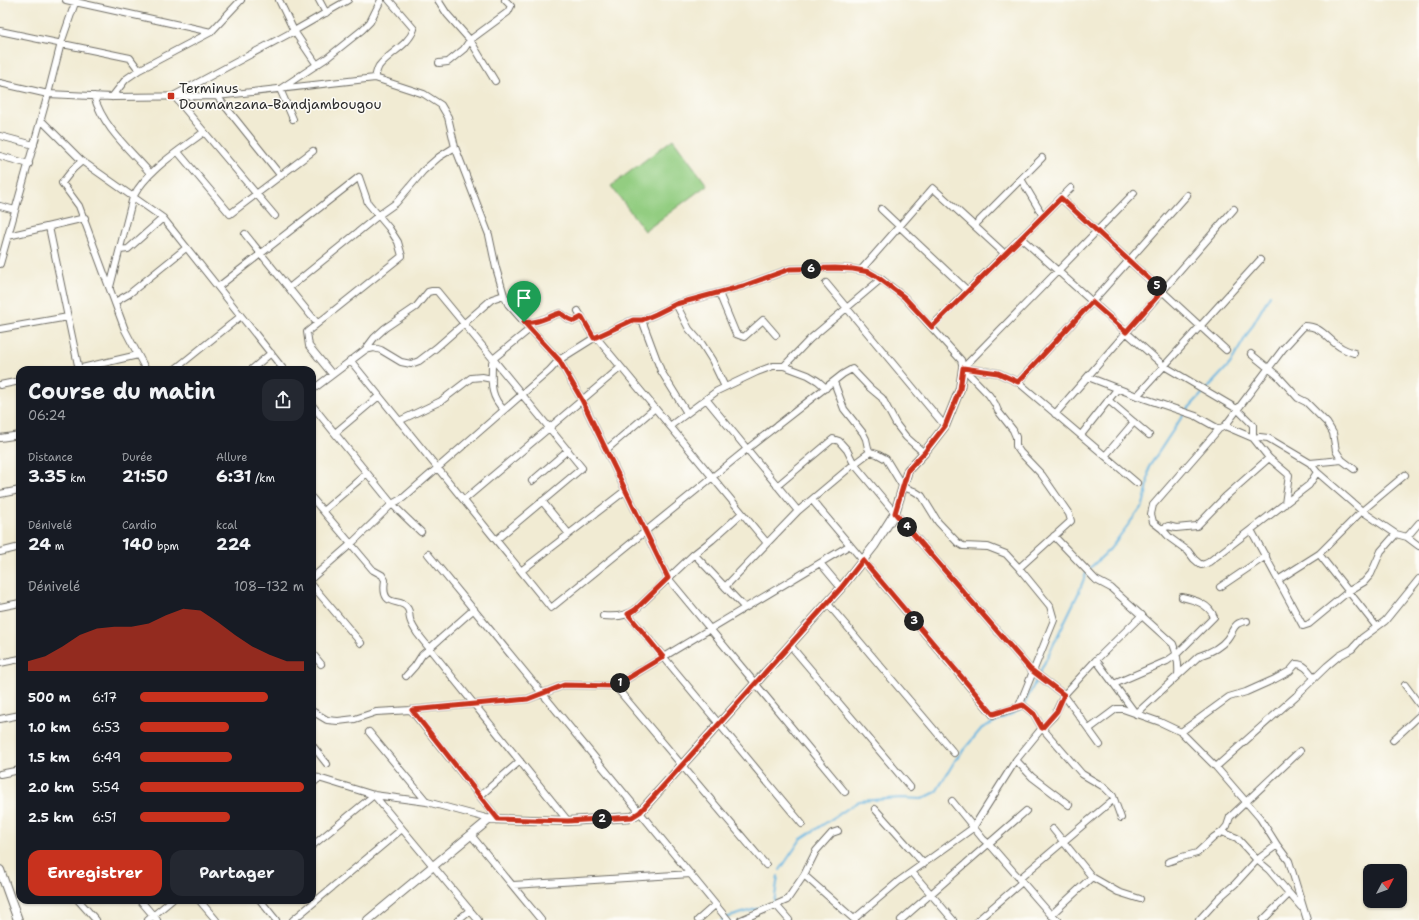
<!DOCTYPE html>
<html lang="fr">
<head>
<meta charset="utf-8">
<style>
  body { margin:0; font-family:"Shantell Sans",sans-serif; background:#242831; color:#f1f3f6; height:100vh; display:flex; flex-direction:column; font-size:15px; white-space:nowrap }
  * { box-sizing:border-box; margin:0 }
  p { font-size:13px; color:#9ea1a6 }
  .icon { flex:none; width:22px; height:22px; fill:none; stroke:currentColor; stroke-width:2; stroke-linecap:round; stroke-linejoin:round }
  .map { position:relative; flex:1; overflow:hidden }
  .side { position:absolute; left:16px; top:366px; width:300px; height:538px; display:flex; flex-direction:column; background:#171b24; border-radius:12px; box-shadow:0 1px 3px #0004 }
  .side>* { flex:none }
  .needle { width:26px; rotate:49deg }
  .fabs { position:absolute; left:1363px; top:864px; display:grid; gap:8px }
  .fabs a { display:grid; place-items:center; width:44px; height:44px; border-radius:8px; background:#171b24; box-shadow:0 1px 3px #0004; font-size:20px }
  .pin { position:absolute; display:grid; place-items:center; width:34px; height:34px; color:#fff; margin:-41px -17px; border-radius:50% 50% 50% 0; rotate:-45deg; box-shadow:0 0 4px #0007 }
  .pin .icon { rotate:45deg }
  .km { position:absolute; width:20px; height:20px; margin:-10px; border-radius:50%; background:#222; color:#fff; font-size:11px; line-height:20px; text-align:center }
  .round { display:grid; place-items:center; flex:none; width:42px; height:42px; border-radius:12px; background:#242831 }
  .headline { display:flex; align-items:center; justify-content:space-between; height:68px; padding:0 12px }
  h1 { font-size:22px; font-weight:700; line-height:30px }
  .metrics { display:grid; grid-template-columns:repeat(3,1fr); gap:6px; height:68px; padding:4px 12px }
  .metrics div { display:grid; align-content:center }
  .metrics b { font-size:17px; font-weight:700 }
  .metrics small { font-size:11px; font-weight:400 }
  .metrics p { font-size:11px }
  .chart { height:112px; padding:8px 12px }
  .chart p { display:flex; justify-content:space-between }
  .chart svg { width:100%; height:72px; margin-top:4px; fill:#c8321e; opacity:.7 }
  .primary-button { display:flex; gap:8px; margin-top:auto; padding:8px 12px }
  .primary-button a { flex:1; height:46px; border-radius:12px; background:#c8321e; color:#fff; font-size:16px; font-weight:700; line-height:46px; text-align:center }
  .primary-button a+a { background:#242831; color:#f1f3f6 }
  ul { padding:0 12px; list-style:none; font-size:13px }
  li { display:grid; grid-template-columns:64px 48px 1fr; align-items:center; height:30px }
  li i { height:10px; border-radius:5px; background:#c8321e }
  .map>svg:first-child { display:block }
</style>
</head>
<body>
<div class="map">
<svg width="1419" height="920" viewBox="0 0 1419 920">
  <rect width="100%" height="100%" fill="#fdfcf7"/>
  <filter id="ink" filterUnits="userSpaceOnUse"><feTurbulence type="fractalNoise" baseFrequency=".025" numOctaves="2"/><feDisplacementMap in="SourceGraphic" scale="8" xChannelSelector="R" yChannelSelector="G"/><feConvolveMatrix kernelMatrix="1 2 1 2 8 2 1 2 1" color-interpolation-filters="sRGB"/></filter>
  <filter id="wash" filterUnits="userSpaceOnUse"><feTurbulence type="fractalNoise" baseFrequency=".012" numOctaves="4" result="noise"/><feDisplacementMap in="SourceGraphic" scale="16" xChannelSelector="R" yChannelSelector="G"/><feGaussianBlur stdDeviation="0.9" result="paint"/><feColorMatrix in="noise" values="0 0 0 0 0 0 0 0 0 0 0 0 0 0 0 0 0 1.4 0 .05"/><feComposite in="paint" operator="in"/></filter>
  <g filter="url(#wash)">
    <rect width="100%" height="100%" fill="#f1ebd3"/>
    <path fill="#93cd81" stroke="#5f7c56" d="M673,139L707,185L645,231L611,186Z"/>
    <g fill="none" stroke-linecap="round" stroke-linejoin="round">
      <path stroke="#67b5e1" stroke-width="2" d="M780,870L801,839L859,801L901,798L922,799L936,792L956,759L982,728L1022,709L1078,594L1087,571L1110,549L1143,505L1147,490L1149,467L1185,412L1230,364L1270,295
        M773,904L774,903L778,876
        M722,920L726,918L769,905"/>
    </g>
  </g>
  <g filter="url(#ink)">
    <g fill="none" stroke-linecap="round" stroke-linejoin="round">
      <defs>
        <path id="minor" d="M66,0L211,32
          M279,0L294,31L317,65
          M319,0L326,13
          M438,0L447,14L470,40L495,81
          M0,31L130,58L139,70
          M439,63L448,62L464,49L470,40L508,12L511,6L505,0
          M375,78C376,74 377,69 379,66C390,52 408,46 414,29L389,0
          M0,83L48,94L112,97L217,96L375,78L424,94L441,105L448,117L455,147L489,235L496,268L504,295L508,304L524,322L559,360L582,400L668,578L845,792
          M175,95L294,31L348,0
          M94,96C103,127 129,149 150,173
          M174,96L275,216
          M217,96L281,176
          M112,97L126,79L139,70L211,32L241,0
          M293,119L280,89L327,58L362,30L370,22L381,0
          M41,120L82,161L163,218L284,370
          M0,136L34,145
          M178,152L230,214L313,151
          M0,156L29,164
          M82,161L73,169L62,183L79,206L125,330L146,370
          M1021,179L1043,216
          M1061,198L1226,350
          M0,206L15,210
          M881,209L968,291
          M974,226L1042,158
          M49,227L79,370
          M245,234L317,323
          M8,236L85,218
          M1021,238L1164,366L1237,409L1253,425V438L1260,437L1268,438L1310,463L1317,472L1362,511L1396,534L1407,537L1419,546
          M120,250L128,249L163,218
          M0,264L48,94L61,43L76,0
          M861,270L933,188L1005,254
          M826,283L945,426
          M110,287L133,197C148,169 179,151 204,132
          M218,287L359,177L368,203L389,228L398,242L402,256L307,332L309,346L332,374
          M289,288L379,215L396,203L423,171L439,157L455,147
          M719,293L736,334L744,337L763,320L776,335
          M115,302L129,294L186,248
          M676,304L689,329L702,344L712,360L725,387
          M578,311L594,338
          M642,320L661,371L687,413
          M524,322C537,324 547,317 560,313L569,319L574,321L582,317
          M931,327L1071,188
          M0,329L68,317
          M596,337L767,543
          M365,350L374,338L385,328L416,307L428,292L432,291H437L493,359L492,363C492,383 489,395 504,410
          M1251,354L1278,376L1298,398L1306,402L1327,423L1333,433L1336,451L1342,460
          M350,360L551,608L747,449L843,374L852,369L870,388L882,398L896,424L906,437L924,453
          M784,366L810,339L881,279
          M963,368L1134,193
          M963,368L998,373L1018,382L1137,483
          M73,370L138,355
          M174,370L241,316
          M251,370L271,353
          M1088,377L1137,396L1196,416L1219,429L1225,426L1253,438L1269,458L1289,475L1285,504
          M834,382L844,409L863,433L866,439L868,448L870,452L877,454L886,459L903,487L914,491L922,496L938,522L958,543L963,546L988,547L1006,554L1019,568L1050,606L1054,620L1019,706
          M1018,382L1092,302L1187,195
          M0,385L20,381
          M312,390L365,350L374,348L381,350L401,362L411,364L419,361L436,348L492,299L504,295
          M1137,396L1260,260
          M706,399L798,511
          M1108,400L1149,435
          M312,405L392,504L421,532
          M1055,414L1234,209
          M399,421L441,401L471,378L482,377L492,379
          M670,426L717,391L757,372L773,366H784L808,375L818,381L826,388
          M1225,426L1283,349L1304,326C1323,326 1327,340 1342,348C1346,350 1350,352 1354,353
          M1219,429L1153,505L1151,514L1153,522L1162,529L1170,538L1188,551L1194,559L1201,565L1205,564L1209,562L1309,485L1317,472
          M335,433L379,396
          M1081,435L1118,388
          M0,438L20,435
          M606,450L655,408
          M1105,456L1134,422
          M1310,463L1342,460L1354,469
          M532,481L568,450
          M777,486L833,439L839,441L847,450L854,464L895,513L1030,669L1064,695L1100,745
          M0,494L20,490
          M312,498L373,570L382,575L385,580C380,611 402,596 408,609C410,612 409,616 410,619C411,624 414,628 417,633L568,821
          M464,500L621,367
          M812,500L993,715L1023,705L1034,714L1042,728L1082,774L1104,787L1113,796L1121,818
          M542,501L569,534
          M323,511L367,473
          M1162,529L1168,526L1176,528L1197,526L1225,497L1269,458
          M1251,530L1303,626L1309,624L1349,591L1364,582L1371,574L1381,551L1396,534
          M1054,536L1096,580L1111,588L1173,644C1177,654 1179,664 1178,675
          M1407,537L1419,523
          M496,540L582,468L493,359L530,329
          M0,552L20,547
          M428,554L728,920
          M694,554L745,608
          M1319,554L1376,626
          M820,563L841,588
          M521,571L626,490
          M312,578L351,544L392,504L403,498L550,370L559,360L594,338L633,320H642L656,314L676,304L743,286L790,269L835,268L853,269L869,272L881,279L904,297L961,360L963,368L989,395L995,404L998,411L1013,430L1016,437V446L1020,452L1042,475L1069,514L1071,521L1019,568
          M1278,580L1319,554L1362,511L1405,475
          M312,585L361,643
          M725,587L798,511L854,464L870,452
          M1220,587L1266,556
          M828,604L954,753
          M0,607L20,603
          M628,614L802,824
          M603,616C614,617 625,617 635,610L694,554L712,540L742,513
          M790,645L910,787
          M312,653L321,664
          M1096,660L1136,714L1199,656C1209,653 1220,648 1227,639C1235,629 1232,623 1247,621
          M0,663L20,659
          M406,676L415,666L422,655L474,609
          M1114,684L1167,661L1177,654L1214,617C1209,604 1195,600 1182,597
          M1405,685L1419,704
          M615,686L766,865
          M411,710L498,819
          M312,711L327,720L338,721L355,719L376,712L411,710L528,699L564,685L615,686L850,545
          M0,719L20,715
          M1089,729L1116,709H1123L1160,722L1181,732L1216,767L1260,818L1277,845L1289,861L1307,920
          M369,732L427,802
          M1181,732L1229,697L1246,692L1275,679L1290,671L1296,664C1305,664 1309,671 1314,678
          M1393,740L1419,716
          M312,745L327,764
          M1016,760L1032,777L1069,805
          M1216,767L1296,696L1327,666L1339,656L1352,649L1362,638L1385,621L1419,579
          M0,774L20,770
          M312,776L374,795L427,802L490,819
          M312,784L319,778
          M374,795L478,920
          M480,796L520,761
          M952,801L983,839L992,847L1051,915L1058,920
          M875,809L924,864
          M1053,829L1092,877L1118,892L1140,899
          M1222,832L1237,838L1257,860L1269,870L1301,907
          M471,835L541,920
          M312,846L374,795
          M1168,862L1182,857L1197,853L1214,837L1222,832L1227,826L1230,817L1300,751
          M912,872L953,920
          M804,875L855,920
          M1019,879L1114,799
          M513,885L691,874
          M78,900L96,920
          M140,900L157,920
          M199,900L216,920
          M260,900L276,920
          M776,905L789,920
          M1051,915L1092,877
          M854,919L899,881L973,828L1016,760L1042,728L1054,716L1064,695L1096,660L1142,615
          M148,920L172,900
          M293,920L402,829
          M458,920L470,910
          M698,920L715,905
          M741,920L787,900L804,875L816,851L832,833L838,831
          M901,920L1026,811
          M978,920L1022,882
          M1199,920L1220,897L1235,884L1257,860L1277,845
          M1263,920L1289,894"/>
        <path id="tertiary" d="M0,870L18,920
          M368,920L490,819L568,821L632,817L640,812L841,588L874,546L895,513L908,470L924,453L945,426L960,389L963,368"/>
      </defs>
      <use href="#minor" stroke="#706e66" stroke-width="8"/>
      <use href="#tertiary" stroke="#706e66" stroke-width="10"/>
      <use href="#minor" stroke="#fff" stroke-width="6"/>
      <use href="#tertiary" stroke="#fff" stroke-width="8"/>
    </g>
  </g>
  <g fill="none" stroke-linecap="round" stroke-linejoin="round" filter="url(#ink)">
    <defs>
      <path id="route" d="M1061,198L1162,291L1126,332L1092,302L1018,382L998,373L963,368L960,389L945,426L924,453L908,470L895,513L1030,669L1064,695L1057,711L1042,728L1034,714L1023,705L993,714L863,560L841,588L640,812L632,817L568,821L498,819L412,710L528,699L564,685L615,686L663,657L628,614L635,610L668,578L582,400L559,360L524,322C537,324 547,317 560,313L569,319L574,321L582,317L594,338L633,320H642L656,314L676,304L743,286L790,269L835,268L853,269L869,272L876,276L904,297L932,327Z"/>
    </defs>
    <use href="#route" stroke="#fff" stroke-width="8"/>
    <use href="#route" stroke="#c8321e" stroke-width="5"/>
  </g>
  <rect fill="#c8321e" stroke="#fdfcf7" stroke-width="1.5" x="167" y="92" width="8" height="8" rx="2"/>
  <g text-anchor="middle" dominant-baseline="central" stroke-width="3" stroke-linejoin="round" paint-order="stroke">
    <g font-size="14" fill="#2b2b2b" stroke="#fdfcf7" text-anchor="start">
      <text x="179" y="88">Terminus<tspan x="179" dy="16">Doumanzana-Bandjambougou</tspan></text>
    </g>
  </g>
</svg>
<div class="fabs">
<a><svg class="needle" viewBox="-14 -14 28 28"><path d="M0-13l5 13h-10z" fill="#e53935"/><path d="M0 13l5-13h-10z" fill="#9ea1a6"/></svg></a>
</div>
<div class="pin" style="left:524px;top:322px;background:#1e9e55"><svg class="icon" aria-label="arrive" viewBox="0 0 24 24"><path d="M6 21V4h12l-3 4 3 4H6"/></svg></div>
<b class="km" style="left:620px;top:683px">1</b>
<b class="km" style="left:602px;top:819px">2</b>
<b class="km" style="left:914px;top:621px">3</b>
<b class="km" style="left:907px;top:527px">4</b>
<b class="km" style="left:1157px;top:286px">5</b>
<b class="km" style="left:811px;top:269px">6</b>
<section class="side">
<div class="headline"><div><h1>Course du matin</h1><p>06:24</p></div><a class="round"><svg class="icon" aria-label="share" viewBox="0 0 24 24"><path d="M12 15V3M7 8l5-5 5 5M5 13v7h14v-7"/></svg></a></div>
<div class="metrics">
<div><p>Distance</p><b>3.35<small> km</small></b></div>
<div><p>Durée</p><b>21:50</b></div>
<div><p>Allure</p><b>6:31<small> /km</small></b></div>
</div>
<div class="metrics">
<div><p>Dénivelé</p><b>24<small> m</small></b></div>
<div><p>Cardio</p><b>140<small> bpm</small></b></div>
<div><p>kcal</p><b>224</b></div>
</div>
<div class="chart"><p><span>Dénivelé</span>108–132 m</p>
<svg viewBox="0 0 160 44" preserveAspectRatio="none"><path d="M0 44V38L10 35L20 29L30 22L40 18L50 17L60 17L70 15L80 10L90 6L100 7L110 14L120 22L130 29L140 34L150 38L160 38V44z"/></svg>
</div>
<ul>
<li><b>500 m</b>6:17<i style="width:78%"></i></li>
<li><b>1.0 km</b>6:53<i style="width:54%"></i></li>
<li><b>1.5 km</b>6:49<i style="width:56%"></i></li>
<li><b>2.0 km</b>5:54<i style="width:100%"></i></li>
<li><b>2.5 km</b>6:51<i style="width:55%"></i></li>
</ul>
<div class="primary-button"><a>Enregistrer</a><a>Partager</a></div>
</section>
</div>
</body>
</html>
